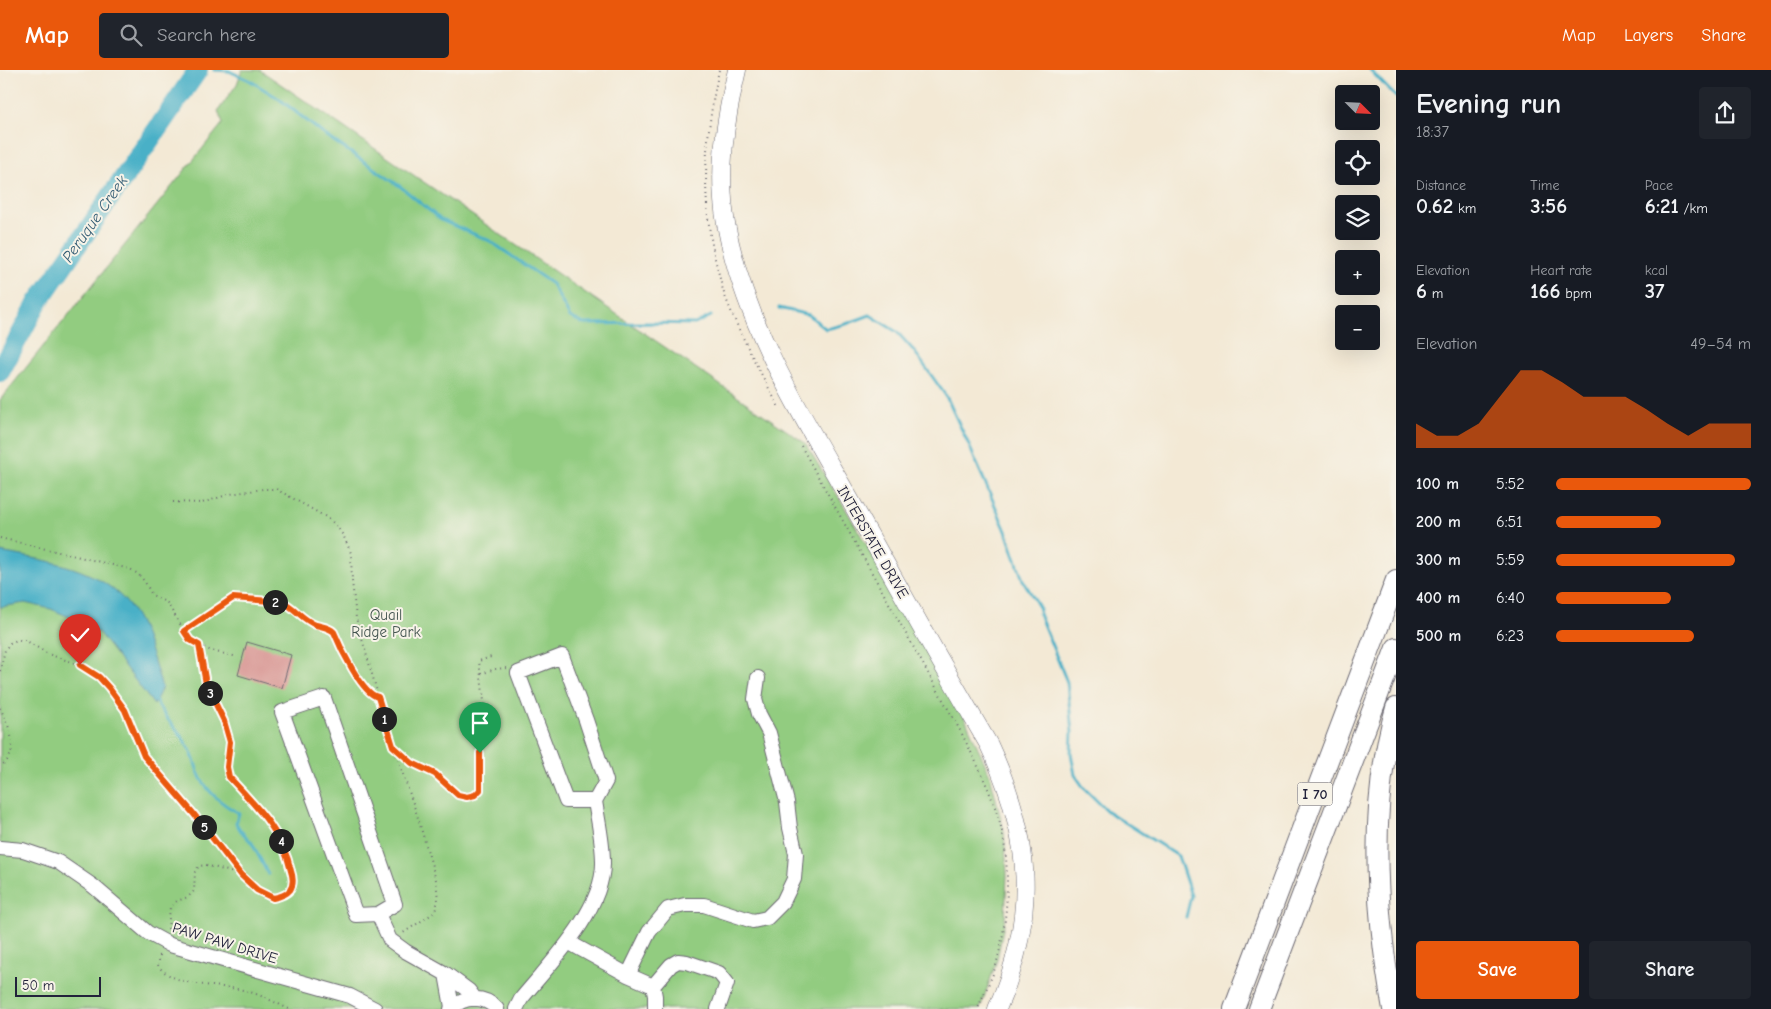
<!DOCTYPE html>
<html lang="en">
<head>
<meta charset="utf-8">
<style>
  body { margin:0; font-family:"Comic Neue",sans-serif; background:#20242c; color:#f1f3f6; height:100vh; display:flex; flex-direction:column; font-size:19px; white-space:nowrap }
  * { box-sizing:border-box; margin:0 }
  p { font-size:16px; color:#9ea1a6 }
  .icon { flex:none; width:28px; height:28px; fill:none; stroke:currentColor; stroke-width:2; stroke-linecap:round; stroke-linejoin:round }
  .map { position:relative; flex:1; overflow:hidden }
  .panel { display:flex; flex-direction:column; background:#171b24; width:375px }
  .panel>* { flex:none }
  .needle { width:32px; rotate:114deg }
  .buttons { position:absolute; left:1335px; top:15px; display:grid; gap:10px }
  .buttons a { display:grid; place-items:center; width:45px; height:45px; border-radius:5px; background:#171b24; box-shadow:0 5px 20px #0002; font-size:25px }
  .scale { position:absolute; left:15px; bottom:12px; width:86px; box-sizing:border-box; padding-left:5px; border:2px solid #22223b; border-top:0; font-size:14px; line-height:18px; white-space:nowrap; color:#22223b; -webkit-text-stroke:4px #f7f3e8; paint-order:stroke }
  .pin { position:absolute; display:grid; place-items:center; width:42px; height:42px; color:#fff; margin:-51px -21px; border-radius:50% 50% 50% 0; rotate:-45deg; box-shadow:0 0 5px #0007 }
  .pin .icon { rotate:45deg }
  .km { position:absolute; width:25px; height:25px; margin:-12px; border-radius:50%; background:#222; color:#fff; font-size:14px; line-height:25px; text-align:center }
  .round { display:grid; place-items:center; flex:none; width:52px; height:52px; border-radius:5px; background:#20242c }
  .summary { display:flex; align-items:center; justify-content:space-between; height:85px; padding:0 20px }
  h1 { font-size:28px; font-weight:700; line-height:38px }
  .metrics { display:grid; grid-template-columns:repeat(3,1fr); gap:8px; height:85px; padding:5px 20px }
  .metrics div { display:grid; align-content:center }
  .metrics b { font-size:21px; font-weight:700 }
  .metrics small { font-size:14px; font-weight:400 }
  .metrics p { font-size:14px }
  .chart { height:140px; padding:10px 20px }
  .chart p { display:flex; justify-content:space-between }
  .chart svg { width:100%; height:90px; margin-top:5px; fill:#ea580c; opacity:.7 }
  .button { display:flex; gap:10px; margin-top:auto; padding:10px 20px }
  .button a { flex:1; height:58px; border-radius:5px; background:#ea580c; color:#fff; font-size:20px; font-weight:700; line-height:58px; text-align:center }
  .button a+a { background:#20242c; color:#f1f3f6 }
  ul { padding:0 20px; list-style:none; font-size:16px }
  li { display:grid; grid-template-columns:80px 60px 1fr; align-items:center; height:38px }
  li i { height:12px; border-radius:6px; background:#ea580c }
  header { display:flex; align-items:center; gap:30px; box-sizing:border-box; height:70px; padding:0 25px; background:#ea580c; color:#fff }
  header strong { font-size:24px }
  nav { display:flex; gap:28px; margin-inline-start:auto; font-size:18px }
  .search { width:350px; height:45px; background:#20242c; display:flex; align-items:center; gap:12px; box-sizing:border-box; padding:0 18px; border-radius:5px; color:#9ea1a6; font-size:19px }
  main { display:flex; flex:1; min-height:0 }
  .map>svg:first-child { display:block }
</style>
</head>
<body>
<header>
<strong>Map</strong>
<div class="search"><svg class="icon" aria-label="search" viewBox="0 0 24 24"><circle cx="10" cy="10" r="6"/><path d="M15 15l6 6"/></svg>Search here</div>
<nav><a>Map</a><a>Layers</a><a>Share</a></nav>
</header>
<main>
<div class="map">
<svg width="1396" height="939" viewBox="0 0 1396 939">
  <rect width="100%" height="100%" fill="#f7f3e8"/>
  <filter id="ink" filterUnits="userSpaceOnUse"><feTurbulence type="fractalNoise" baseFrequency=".02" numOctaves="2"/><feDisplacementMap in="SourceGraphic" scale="10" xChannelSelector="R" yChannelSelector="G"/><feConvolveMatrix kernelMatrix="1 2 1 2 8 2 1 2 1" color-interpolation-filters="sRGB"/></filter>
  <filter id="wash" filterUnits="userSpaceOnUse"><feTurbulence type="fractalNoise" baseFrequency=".0096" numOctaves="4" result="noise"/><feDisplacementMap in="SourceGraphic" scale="20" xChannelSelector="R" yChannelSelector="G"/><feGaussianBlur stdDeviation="1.12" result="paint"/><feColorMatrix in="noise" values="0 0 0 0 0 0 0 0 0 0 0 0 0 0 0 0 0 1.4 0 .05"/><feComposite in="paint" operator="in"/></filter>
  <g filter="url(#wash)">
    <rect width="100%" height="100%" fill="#f3e9d5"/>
    <path fill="#92cc80" stroke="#5a775e" d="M242,0H260L805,373L844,436L961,639L990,705L1004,761L1007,804L1005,849L997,890L980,939H0V330L223,53L218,41L237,14Z"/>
    <path fill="#48b0c7" stroke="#356981" d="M0,482C48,491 100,496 131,538C146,558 154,593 162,617L154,635L99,563L81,552L51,539L25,533L0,537Z"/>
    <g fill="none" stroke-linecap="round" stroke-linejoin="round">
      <path stroke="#48b0c7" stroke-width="3" d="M214,0L229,1L249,10L278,28L325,65L401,117L441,150L490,171L552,214L570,247L584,254L650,253L695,254L711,246
        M1370,0L1396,27
        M779,238L809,245L826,259L846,254L870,245L897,262L914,281L946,326L968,373L1006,461L1023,510L1040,539L1039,544L1067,612L1072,662L1071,683L1075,705L1084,718L1107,741L1178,786L1191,826L1186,847
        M155,629C162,647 179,659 188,677C193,684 195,694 198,702C206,721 221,734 239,743L236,753L241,761L252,773L268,804"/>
      <path stroke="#48b0c7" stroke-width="20" d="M0,302L38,232L198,0"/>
    </g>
    <g id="blocks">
      <path fill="#d79390" d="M247,572L291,585L282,618L238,605Z"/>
    </g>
  </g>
  <g filter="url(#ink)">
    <use href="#blocks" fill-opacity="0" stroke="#6b6871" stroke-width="1"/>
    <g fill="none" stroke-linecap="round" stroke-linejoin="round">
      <defs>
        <path id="minor" d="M562,586L586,650L606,711L595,731H566L518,603Z
          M324,628L395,834L378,844L356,845L282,642Z
          M0,778L23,780L58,792L93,816L148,863L170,875L350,926L375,939
          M378,844L390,870L405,881L446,904L469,921L475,929
          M568,872L628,905L653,916L655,926V939
          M446,904L452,937
          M628,905L649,862L668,839L685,835H704L753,851L767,848L783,832L794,809L796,784L790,758L787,732L769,663L759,644L755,629L758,608
          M653,916L671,895L678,891L687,892L719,903L727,913L718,939
          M451,939C464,926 484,925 497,939
          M516,939L521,929C549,895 604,840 603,792C603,772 598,751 595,731"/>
        <path id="major" d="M737,0C725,50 717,103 726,154C744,253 800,342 849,428C895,511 941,593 989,675C1032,767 1038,845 997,939"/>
        <path id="highway" d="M1234,939L1396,510
          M1259,939L1396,578
          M1393,939C1375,841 1368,735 1396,638"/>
      </defs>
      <use href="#minor" stroke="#6b6871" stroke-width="16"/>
      <use href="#major" stroke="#6b6871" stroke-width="19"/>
      <use href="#highway" stroke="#6b6871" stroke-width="22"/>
      <path stroke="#6b6871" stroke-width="2" stroke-dasharray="1 4" stroke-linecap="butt" d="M719,0C705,66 700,126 716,193C719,203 721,215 725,226C740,265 760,302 780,339
        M801,376L961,662C976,692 991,721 1000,753C1012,797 1008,861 993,904C988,916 982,927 978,939
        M173,432L202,433L230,424L263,419H276L326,447L336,455L344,467L351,483L352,511L356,548L388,660L418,748L436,810L438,830L435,842L403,863
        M0,468L130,499L138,504L145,512L152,525L167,533L190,570L211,581L234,586
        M185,561L233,528L283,532C294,537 301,548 312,553C320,556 328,557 334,562C340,577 362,624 379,627
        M0,601L5,580L10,573L17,570H25L48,584L80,595L99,607L125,640L144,686L193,743L241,805L265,825L273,828L282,826L291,819L292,814L293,808L286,782L275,760L229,707L227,697L230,672L224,651L206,614L199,575
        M481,604L495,599L507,598
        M0,638C9,655 22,684 0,696
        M395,678L412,693L435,704L458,725L467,727L475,725L480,720L481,672L486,647L479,591L491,587
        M168,859L170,837L177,831L188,827L194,821L195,802L199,796L206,795L241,805
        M160,885L158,896C179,920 222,913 250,922C263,926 276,933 289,939"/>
      <use href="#minor" stroke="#fff" stroke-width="14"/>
      <use href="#major" stroke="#fff" stroke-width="18"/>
      <use href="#highway" stroke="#fff" stroke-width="20"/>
    </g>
  </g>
  <g fill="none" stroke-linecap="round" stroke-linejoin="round" filter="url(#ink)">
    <defs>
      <path id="route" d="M80,595L99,607L109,618L125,640L144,686L193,743L241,805L257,820L273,828C279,827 286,825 290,820C294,814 293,807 291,801C282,761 256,736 229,707L227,697L230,672L224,651L206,614L199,575L190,570L184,561L233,528L283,532C295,538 303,550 316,555C323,557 329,557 334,562C340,577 362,624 378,627L393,676L412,693L435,704L458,725L467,727L475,725L480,720V683"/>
    </defs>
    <use href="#route" stroke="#fff" stroke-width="10"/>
    <use href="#route" stroke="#ea580c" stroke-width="6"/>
  </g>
  <g text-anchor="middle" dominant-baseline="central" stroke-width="4" stroke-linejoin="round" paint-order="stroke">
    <rect fill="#f7f3e8" stroke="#62616f" stroke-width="1" x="1297.5" y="712.5" width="35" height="23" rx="4"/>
    <g font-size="14" font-weight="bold" fill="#22223b">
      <text x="1315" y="724">I 70</text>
    </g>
    <g font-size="15" fill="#22223b" stroke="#f7f3e8">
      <text transform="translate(873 472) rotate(60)">INTERSTATE DRIVE</text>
      <text transform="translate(225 873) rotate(17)">PAW PAW DRIVE</text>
    </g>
    <g font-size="15" fill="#445550" stroke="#f7f3e8">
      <text x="386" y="545">Quail<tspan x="386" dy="17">Ridge Park</tspan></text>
    </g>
    <g font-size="16" font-style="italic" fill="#315b73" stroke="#f7f3e8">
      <text transform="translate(95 149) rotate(-55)">Peruque Creek</text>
    </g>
  </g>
</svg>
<div class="buttons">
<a><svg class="needle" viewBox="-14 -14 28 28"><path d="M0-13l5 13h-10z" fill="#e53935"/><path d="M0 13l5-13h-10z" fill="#9ea1a6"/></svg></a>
<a><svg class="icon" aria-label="locate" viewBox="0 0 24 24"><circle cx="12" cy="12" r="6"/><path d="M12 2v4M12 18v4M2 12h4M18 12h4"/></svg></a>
<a><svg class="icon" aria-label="layers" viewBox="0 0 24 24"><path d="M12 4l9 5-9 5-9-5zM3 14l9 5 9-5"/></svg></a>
<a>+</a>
<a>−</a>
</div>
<div class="scale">50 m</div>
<div class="pin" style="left:480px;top:683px;background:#1e9e55"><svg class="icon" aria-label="arrive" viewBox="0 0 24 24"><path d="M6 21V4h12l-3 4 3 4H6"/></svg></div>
<div class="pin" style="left:80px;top:595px;background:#d93025"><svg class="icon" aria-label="check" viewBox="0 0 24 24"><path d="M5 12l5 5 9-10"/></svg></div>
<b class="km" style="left:384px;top:649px">1</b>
<b class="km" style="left:275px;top:532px">2</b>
<b class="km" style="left:210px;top:623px">3</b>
<b class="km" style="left:281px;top:771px">4</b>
<b class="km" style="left:204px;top:757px">5</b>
</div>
<section class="panel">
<div class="summary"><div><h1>Evening run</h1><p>18:37</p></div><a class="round"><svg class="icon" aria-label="share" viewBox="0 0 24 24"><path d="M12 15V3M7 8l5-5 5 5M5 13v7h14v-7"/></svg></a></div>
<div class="metrics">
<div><p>Distance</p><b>0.62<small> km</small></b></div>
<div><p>Time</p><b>3:56</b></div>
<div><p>Pace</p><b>6:21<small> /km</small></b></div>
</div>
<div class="metrics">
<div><p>Elevation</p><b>6<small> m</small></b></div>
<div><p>Heart rate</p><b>166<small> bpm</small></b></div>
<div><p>kcal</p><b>37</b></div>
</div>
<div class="chart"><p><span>Elevation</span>49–54 m</p>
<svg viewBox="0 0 160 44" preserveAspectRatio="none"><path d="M0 44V32L10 38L20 38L30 32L40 19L50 6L60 6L70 12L80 19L90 19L100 19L110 25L120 32L130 38L140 32L150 32L160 32V44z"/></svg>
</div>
<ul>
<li><b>100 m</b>5:52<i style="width:100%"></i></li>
<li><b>200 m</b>6:51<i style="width:54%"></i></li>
<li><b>300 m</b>5:59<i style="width:92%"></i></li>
<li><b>400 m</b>6:40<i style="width:59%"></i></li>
<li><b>500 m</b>6:23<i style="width:71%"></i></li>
</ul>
<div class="button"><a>Save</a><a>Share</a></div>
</section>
</main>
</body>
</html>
